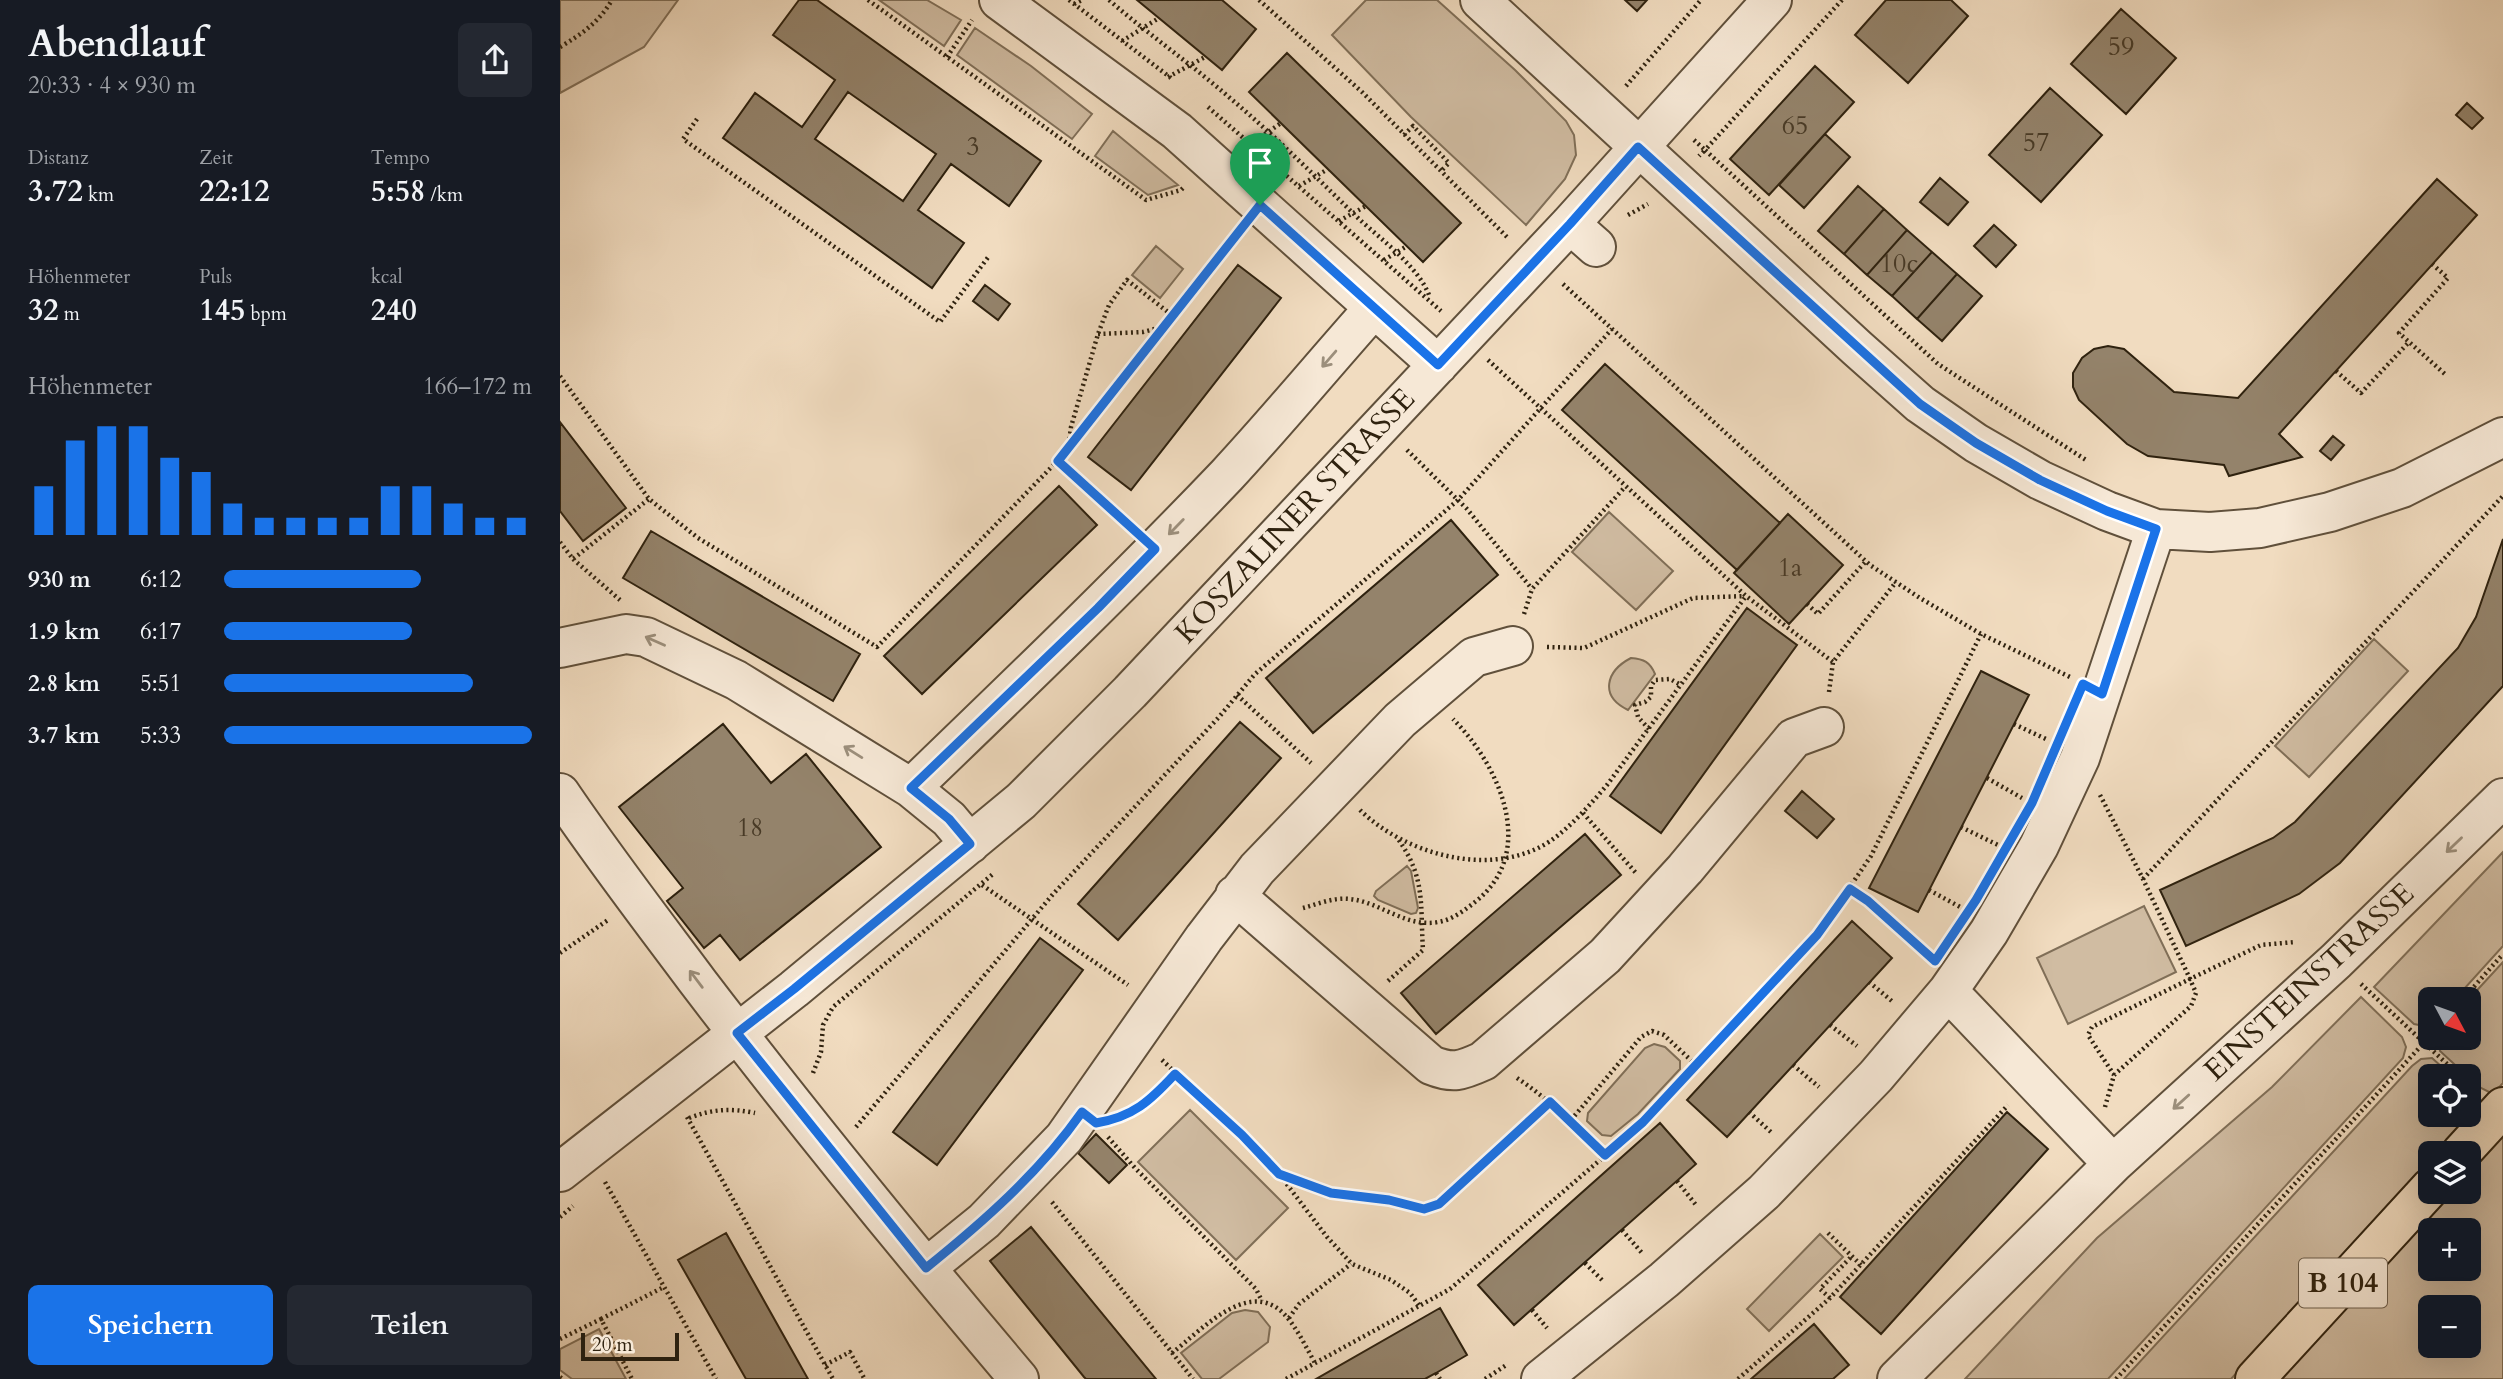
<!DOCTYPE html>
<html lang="de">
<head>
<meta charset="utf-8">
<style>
  body { margin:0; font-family:Cardo,serif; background:#242831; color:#f1f3f6; height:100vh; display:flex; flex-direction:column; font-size:26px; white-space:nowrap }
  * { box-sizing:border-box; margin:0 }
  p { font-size:23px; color:#9ea1a6 }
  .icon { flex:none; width:38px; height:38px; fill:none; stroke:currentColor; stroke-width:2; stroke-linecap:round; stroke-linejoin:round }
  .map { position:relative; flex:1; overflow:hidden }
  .side { display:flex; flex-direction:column; background:#171b24; width:560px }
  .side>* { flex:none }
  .needle { width:46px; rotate:131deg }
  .controls { position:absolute; left:1858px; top:987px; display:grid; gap:14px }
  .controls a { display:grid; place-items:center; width:63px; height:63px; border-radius:10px; background:#171b24; box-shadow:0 7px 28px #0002; font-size:35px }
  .scale { position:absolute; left:21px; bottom:18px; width:98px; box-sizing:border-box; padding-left:7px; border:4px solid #2f220f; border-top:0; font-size:19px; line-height:24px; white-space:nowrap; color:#2f220f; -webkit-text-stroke:5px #f6e8d6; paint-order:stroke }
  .pin { position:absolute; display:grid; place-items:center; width:60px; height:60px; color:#fff; margin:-72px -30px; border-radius:50% 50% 50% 0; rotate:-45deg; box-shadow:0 0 7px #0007 }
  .pin .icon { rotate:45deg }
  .round { display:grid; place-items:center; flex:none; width:74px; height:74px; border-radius:10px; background:#242831 }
  .headline { display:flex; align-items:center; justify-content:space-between; height:119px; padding:0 28px }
  h1 { font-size:38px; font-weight:700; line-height:52px }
  .figures { display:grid; grid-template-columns:repeat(3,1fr); gap:10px; height:119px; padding:7px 28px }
  .figures div { display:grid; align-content:center }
  .figures b { font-size:30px; font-weight:700 }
  .figures small { font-size:19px; font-weight:400 }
  .figures p { font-size:19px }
  .chart { height:196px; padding:14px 28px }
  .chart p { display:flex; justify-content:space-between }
  .chart svg { width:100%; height:126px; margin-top:7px; stroke:#1a73e8; stroke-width:6 }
  .action { display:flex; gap:14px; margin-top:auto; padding:14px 28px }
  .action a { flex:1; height:80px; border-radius:10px; background:#1a73e8; color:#fff; font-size:28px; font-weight:700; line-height:80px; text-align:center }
  .action a+a { background:#242831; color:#f1f3f6 }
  ul { padding:0 28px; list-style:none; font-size:23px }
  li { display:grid; grid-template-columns:112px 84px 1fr; align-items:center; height:52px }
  li i { height:18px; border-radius:9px; background:#1a73e8 }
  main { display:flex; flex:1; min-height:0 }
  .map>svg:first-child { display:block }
</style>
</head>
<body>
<main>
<section class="side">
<div class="headline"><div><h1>Abendlauf</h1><p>20:33 · 4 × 930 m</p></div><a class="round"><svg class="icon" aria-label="share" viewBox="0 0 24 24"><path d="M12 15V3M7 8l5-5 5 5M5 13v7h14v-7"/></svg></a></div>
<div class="figures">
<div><p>Distanz</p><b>3.72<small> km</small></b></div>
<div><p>Zeit</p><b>22:12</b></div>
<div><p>Tempo</p><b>5:58<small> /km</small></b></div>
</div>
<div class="figures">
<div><p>Höhenmeter</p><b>32<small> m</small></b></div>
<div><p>Puls</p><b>145<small> bpm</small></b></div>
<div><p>kcal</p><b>240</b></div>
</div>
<div class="chart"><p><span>Höhenmeter</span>166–172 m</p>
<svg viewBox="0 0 160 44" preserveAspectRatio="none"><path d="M5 44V27M15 44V11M25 44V6M35 44V6M45 44V17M55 44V22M65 44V33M75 44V38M85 44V38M95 44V38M105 44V38M115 44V27M125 44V27M135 44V33M145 44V38M155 44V38"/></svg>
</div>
<ul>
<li><b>930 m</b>6:12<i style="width:64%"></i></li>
<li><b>1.9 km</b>6:17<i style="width:61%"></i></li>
<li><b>2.8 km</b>5:51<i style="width:81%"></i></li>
<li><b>3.7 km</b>5:33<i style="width:100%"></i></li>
</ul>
<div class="action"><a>Speichern</a><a>Teilen</a></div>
</section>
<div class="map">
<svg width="1943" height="1379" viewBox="0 0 1943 1379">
  <rect width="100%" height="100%" fill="#f1dcc0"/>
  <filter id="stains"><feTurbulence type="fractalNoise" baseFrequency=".00286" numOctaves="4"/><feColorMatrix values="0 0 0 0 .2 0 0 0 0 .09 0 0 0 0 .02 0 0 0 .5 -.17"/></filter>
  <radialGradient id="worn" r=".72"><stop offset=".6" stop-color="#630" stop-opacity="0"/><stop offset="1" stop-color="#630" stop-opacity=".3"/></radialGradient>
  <path fill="#d0bca2" stroke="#806f58" stroke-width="2" fill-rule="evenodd" d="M0,0H118L84,47L0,93Z
    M319,0H367L401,20L384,46Z
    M806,0H877L955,70L1006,121L1014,135L1016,155L1005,179L966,225L851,117L772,35Z
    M415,28L471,66L532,114L512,139L397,55Z
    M553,131L618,185L588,195L535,156Z
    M596,246L623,269L600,298L572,275Z
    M1049,512L1113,571L1076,610L1012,552Z
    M1814,639L1848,671L1749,777L1715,746Z
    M1071,658C1084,659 1090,662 1095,674L1068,710C1039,696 1046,671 1071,658Z
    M1943,852V946L1895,999H1871V1023L1864,1026L1854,1024L1814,987Z
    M847,866L851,871L858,908L856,913L851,914L818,900L814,896L816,891Z
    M1584,906L1616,972L1508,1024L1477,958Z
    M1943,962V1083L1933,1094L1919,1087L1880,1051L1878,1039L1909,1038V999Z
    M1801,997L1842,1037L1846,1047L1843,1058L1548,1379H1405L1537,1238L1712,1087Z
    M1094,1044L1105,1047L1120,1061V1069L1078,1114L1051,1136L1042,1135L1027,1121L1028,1113L1085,1048Z
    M1872,1058L1892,1076H1871V1115H1909V1091L1920,1109L1879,1153H1871V1162L1671,1379H1564L1852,1066L1861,1059Z
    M630,1110L728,1208L676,1260L578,1162Z
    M1943,1135V1379H1719L1891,1192H1909V1171ZM1871,1230H1909V1269H1871ZM1871,1307H1909V1346H1871Z
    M1260,1234L1283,1257L1209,1331L1187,1309Z
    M685,1310L698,1312L710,1327L708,1342L659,1379H642L621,1353L672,1313Z
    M39,1329L66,1379H12L0,1370V1349Z"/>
  <path fill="#94836b" stroke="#2f220f" stroke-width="2" fill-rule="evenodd" d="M239,0H257L481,161L449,206L391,164L358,210L404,243L372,288L163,138L195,93L242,127L275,80L213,35ZM288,92L376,154L343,201L255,139Z
    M577,0H662L696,29L662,70Z
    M1065,0H1087L1077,11Z
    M1326,0H1391L1408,16L1348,83L1295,35Z
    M1561,9L1616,58L1566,114L1511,64Z
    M727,53L901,223L863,262L689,92Z
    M1255,66L1294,102L1209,195L1170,159Z
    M1490,88L1542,135L1481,202L1429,155Z
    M1907,103L1923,118L1912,129L1896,115Z
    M1265,134L1290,157L1244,208L1219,185Z
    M1380,178L1408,202L1388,225L1360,202Z
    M1877,179L1917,215L1719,434L1742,457L1669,476L1664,465L1588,456L1567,444L1519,400L1513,387V373L1522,358L1534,349L1548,346L1564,349L1614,392L1678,398Z
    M1298,186L1324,209L1284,254L1258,231Z
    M1324,209L1347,230L1307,275L1284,254Z
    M1434,225L1456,245L1436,267L1414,246Z
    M1347,230L1372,252L1332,296L1307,275Z
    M1372,252L1397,274L1357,319L1332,296Z
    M678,265L721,298L571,490L528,457Z
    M1397,274L1422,296L1382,341L1357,319Z
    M425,285L450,304L438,320L413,301Z
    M1045,364L1220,523L1177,570L1002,410Z
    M0,422L66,508L23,541L0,511Z
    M1773,436L1784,445L1771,460L1760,451Z
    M499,486L537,525L362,694L324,656Z
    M1228,514L1283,565L1229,624L1174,573Z
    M891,520L938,575L753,733L706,678Z
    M91,531L300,654L273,701L63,578Z
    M1943,539V686L1780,863L1739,894L1626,946L1600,890L1713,838L1735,822L1898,648L1916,617Z
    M1187,608L1237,645L1101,833L1050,796Z
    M1421,671L1469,695L1358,912L1309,888Z
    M680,722L721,758L558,940L518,904Z
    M163,724L211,783L246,754L321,847L180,960L160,935L144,948L107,901L123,888L59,807Z
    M1242,791L1274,819L1257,838L1225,811Z
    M1025,834L1061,875L876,1034L841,993Z
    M1292,921L1332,958L1167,1137L1127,1100Z
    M480,938L523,970L377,1165L333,1132Z
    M1447,1112L1488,1149L1321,1334L1280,1297Z
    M1100,1123L1136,1164L954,1325L918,1285Z
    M536,1134L567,1165L549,1183L518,1153Z
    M471,1227L596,1379H526L524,1377L430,1261Z
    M166,1233L248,1379H186L118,1260Z
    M880,1308L907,1355L876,1373L865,1379H756Z
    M1254,1324L1289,1365L1273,1379H1191Z"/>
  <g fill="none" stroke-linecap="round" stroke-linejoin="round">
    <defs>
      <path id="minor" d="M439,0L617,131L878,365
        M920,0L1297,348L1360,404L1416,443L1480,480L1547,511L1596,529L1650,532L1700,528L1770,512L1842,488L1943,437
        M1010,224L1036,247
        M0,648L66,634L86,637L176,680L351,788L389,819L410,844
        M351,788C458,685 565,582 667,475C717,421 765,363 814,308
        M0,793C44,858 91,919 138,982C241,1117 349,1249 459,1379
        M675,895L871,1065C893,1074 901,1071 923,1061L1045,956L1125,869L1234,738L1264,727
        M1388,991L1553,1164
        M0,1172L234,989L461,801L570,692L764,486L1010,224L1212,0
        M366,1268L424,1221L504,1138L644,938L697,869L840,720L914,657L953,646
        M981,1379L1104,1280L1204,1192L1316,1076L1388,991L1429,932L1479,846L1520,758L1596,529
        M1337,1379L1553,1164L1776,961L1943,798"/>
      <path id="major" d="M1901,1153L1943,1107
        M1695,1379L1871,1187"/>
    </defs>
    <use href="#minor" stroke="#60503b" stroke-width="42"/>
    <use href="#major" stroke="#2f220f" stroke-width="42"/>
    <path stroke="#2f220f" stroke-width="4.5" stroke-dasharray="2 3.5" stroke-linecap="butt" d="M308,0L586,200L621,190L625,186
      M509,0L611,78
      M549,0C588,34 631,64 670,98C715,136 757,178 799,219C822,240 861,269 870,298
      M699,0L802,92L948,238
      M1282,0L1145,150L1378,364L1526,460
      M514,4L522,0
      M562,41L599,18
      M0,47C22,34 39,22 52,0
      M387,57L412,20
      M608,77L645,57
      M1066,86L1141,0
      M648,107L881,311
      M137,119L123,139L380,322L429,256
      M844,135L853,126L889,163L881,171
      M1134,140L1145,150L1139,156
      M691,144L721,123
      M739,186L768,169
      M1068,215L1088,204
      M779,221L806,206
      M824,260L847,246
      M1872,264L1888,278L1839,333L1886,375
      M1003,284L1310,565L1360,598L1421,634L1510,677
      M538,334L583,332L606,326
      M928,360L1186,596L1273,662
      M1776,371L1801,393L1849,342
      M0,376L89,499L138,538L317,647L508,450L679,232
      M508,450L511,427L538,334L549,305L567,280L613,316
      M847,450L907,509L972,589
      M497,461L570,526
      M0,542L13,559L89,499
      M13,559L60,600
      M1247,604L1258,614L1306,561
      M964,614L972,589L1065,487
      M987,647L1024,648L1133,598L1185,596
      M1269,692L1273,662L1336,582
      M677,695L751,763
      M1454,724L1488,740
      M1089,729L1078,717L1075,705L1085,702L1091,697V686L1095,680L1110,679L1121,685
      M1427,778L1462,798
      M1540,795L1583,879L1630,979L1701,945L1735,942
      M800,810C844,853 923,876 980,847C1003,836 1030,805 1047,785L1186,596
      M1023,813L1076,873
      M1401,827L1438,845
      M1583,879L1943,496
      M422,885L568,985
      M1290,889L1308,901L1370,956
      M1369,890L1402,908
      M743,908C758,904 774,897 790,899C820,902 846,928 878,922C892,920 905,910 915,902C979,852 939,765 893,719
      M0,953L48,920
      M828,981L863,950C860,905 866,878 838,839
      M1309,982L1333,1002
      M1801,984L1900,1076
      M1903,999L1943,954
      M1270,1025L1297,1046
      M602,1060L682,1135L719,1174L767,1237L792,1264L831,1280L850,1293L859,1305
      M1233,1065L1259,1087
      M253,1073L261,1052L263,1025L273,1007L433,874
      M957,1078C990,1100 1017,1127 1045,1155
      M1545,1107L1554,1075L1631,1006L1636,993L1630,979L1532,1027L1528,1035L1554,1075
      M1189,1112L1212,1133
      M563,1116C585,1107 600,1090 615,1074
      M127,1117L273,1379
      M129,1118C152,1109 171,1108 195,1113
      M1011,1120L1081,1037L1092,1031L1104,1035L1136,1065
      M296,1127L494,893L659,717L695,674L898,500L1052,329
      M548,1137L575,1168L696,1289L702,1301
      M721,1174L771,1193L829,1200L864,1209L879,1204L990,1102
      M1117,1181L1136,1205
      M45,1182L156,1379
      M492,1202L633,1379
      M0,1217L13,1206
      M1062,1230L1082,1253
      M1268,1233L1301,1265
      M1025,1263L1044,1282
      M1270,1298L1260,1289L1292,1256
      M972,1310L987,1328
      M729,1318L739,1304L791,1264
      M41,1319L104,1287
      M0,1339L41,1319L72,1379
      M612,1353C644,1328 694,1272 730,1321C740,1334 747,1349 755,1363
      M265,1365L290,1352L304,1378L302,1379
      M876,1373L880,1379
      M0,1377L3,1379
      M726,1379L890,1289L1083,1123L1257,935L1311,856L1421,634
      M925,1379L948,1364
      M1178,1379L1270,1298L1448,1105
      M1556,1379L1871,1035"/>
    <use href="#minor" stroke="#f6e8d6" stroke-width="38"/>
    <use href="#major" stroke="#f1dcc0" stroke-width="38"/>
  </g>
  <defs><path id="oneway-shaft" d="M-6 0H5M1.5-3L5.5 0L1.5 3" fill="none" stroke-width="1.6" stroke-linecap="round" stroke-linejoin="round" transform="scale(1.75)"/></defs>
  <g stroke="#9c8f7c">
    <use href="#oneway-shaft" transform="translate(769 359) rotate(131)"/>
    <use href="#oneway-shaft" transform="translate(616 527) rotate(134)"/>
    <use href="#oneway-shaft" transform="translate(95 641) rotate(-156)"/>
    <use href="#oneway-shaft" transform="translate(293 752) rotate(-148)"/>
    <use href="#oneway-shaft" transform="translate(1894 845) rotate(136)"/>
    <use href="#oneway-shaft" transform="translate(136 979) rotate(-127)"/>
    <use href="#oneway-shaft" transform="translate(1621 1102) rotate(138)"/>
  </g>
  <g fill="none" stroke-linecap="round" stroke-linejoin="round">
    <defs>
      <path id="route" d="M1078,147L1360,404L1416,443L1480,480L1547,511L1596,529L1542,694L1523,684L1472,803L1416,900L1375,961L1308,901L1290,889L1257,935L1083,1122L1045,1155L990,1102L879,1204L864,1209L829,1200L771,1193L719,1174L682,1135L615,1074C590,1101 573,1117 536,1123L522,1112C479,1173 423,1222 366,1268L177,1033L234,989L410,844L389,819L351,788L538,608L595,549L498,461L700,205L878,365L1010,224Z"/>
    </defs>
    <use href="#route" stroke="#fff" stroke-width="14"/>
    <use href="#route" stroke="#1a73e8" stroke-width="9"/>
  </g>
  <g text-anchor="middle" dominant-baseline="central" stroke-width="5" stroke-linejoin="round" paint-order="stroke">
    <g font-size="26" fill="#483a26">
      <text x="1561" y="46">59</text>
      <text x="1235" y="125">65</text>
      <text x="1476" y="142">57</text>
      <text x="413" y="146">3</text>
      <text x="1339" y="263">10c</text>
      <text x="1230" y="567">1a</text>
      <text x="190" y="827">18</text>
    </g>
    <rect fill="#f6e8d6" stroke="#6b5d4b" stroke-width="2" x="1739" y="1258.5" width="88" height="49" rx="5"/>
    <g font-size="28" font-weight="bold" fill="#2f220f">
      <text x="1783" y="1283">B 104</text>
    </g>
    <g font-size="30" fill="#2f220f" stroke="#f6e8d6">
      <text transform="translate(735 516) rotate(-47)">KOSZALINER STRASSE</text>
      <text transform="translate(1749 982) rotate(-43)">EINSTEINSTRASSE</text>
    </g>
  </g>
  <rect width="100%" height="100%" filter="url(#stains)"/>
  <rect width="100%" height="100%" fill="url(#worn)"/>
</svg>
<div class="controls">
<a><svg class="needle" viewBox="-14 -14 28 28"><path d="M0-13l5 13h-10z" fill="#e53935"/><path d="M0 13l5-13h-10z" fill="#9ea1a6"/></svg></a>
<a><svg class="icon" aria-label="locate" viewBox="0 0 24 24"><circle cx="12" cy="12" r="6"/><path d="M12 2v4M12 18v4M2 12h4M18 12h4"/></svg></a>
<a><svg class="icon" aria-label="layers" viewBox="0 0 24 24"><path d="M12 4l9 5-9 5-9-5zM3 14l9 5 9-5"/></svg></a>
<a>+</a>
<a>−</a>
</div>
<div class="scale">20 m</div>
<div class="pin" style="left:700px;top:205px;background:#1e9e55"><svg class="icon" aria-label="arrive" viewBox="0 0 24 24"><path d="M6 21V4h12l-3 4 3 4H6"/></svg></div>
</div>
</main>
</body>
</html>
